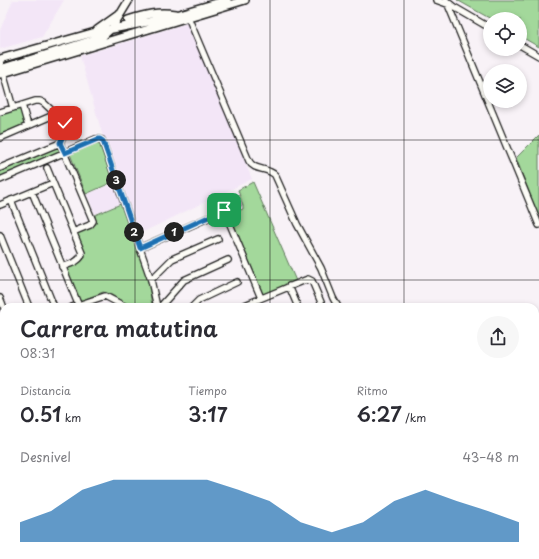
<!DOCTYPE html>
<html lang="es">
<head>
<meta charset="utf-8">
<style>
  body { margin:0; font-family:"Playpen Sans",sans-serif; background:#f7f7f7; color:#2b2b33; height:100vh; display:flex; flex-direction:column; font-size:15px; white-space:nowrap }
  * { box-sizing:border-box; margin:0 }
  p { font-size:13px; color:#7c7c81 }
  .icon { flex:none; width:22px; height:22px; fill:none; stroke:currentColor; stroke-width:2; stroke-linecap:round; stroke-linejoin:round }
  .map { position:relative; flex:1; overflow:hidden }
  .side { position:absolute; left:0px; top:303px; width:539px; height:256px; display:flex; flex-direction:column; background:#fff; border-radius:12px 12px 0 0; box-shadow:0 2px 6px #0003 }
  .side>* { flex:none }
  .fabs { position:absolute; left:483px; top:12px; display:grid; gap:8px }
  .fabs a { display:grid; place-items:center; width:44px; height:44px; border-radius:50%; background:#fff; box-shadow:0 2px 6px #0003; font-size:20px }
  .pin { position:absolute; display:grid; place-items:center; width:34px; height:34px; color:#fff; margin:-17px; border-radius:8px; box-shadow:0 2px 6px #0006 }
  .km { position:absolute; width:20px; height:20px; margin:-10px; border-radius:50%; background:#222; color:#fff; font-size:11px; line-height:20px; text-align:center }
  .round { display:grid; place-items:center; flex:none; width:42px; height:42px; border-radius:21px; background:#f7f7f7 }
  .head { display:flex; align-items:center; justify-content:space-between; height:68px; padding:0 20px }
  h1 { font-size:22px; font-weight:600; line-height:30px }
  .stats { display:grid; grid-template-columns:repeat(3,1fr); gap:6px; height:68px; padding:4px 20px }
  .stats div { display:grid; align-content:center }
  .stats b { font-size:20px; font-weight:600 }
  .stats small { font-size:11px; font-weight:400 }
  .stats p { font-size:11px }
  .chart { height:112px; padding:8px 20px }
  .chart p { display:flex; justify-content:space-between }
  .chart svg { width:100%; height:72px; margin-top:4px; fill:#1f6fb2; opacity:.7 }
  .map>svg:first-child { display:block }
</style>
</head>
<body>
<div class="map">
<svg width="539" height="559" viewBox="0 0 539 559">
  <rect width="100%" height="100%" fill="#f8f2f7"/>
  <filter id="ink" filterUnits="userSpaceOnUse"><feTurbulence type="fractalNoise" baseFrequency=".025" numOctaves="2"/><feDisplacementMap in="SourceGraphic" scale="8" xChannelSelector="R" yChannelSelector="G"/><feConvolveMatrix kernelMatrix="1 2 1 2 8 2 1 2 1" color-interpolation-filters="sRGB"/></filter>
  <g filter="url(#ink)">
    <path fill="#f3e6f7" d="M13,0H64L42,37L0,49V30Z
      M188,23L252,179L135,236L103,137L80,56Z
      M115,183L122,203L95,214L87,194Z
      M39,555H66L63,559H36Z"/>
    <path fill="#a3d89b" stroke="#607a5c" d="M457,0H539V47L520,36V19H491Z
      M21,108L26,124L0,135V115Z
      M539,135V218L516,158Z
      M98,140L102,143L115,181L86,194L70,154L71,152Z
      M58,145L61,152L0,178V169Z
      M253,182L296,281L263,294L228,211L233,208L238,211L243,209V206L238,190Z
      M123,203C134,237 149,271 152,307H132L110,294L103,292L81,301L78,300L66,269L67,267L83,260L85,258V255L77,235L78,232L96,224L95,215Z
      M539,327V383H535V337Z
      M66,555H89L94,559H63Z"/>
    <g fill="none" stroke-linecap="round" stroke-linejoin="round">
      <defs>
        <path id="minor" d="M436,0L450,5
          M446,0L539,225
          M448,2L454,7L490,28
          M188,17L249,161C254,171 267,167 275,175L297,224L321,268L333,298L338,307
          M520,45L539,56
          M0,62L13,108
          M22,105L28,126
          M0,112L35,101H40L44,103L65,123L66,128L60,143L93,221L90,225L73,232
          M0,138L56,114
          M0,168L60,143
          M47,168L82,253C81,262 69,264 62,267
          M0,180L96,139L102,140L151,280L157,307
          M32,192L78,304
          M11,200L54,307
          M0,205L53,183
          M224,210L261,298
          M0,235L29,307
          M140,248L237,205
          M151,280L172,259L218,239
          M289,286L298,307
          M0,298L4,308
          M72,307L105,296L126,307
          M160,307L184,280L228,260
          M192,307L199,300L237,282
          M240,307L308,279L312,281L323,307
          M0,336L4,335
          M0,361L4,359
          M0,386L4,384
          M535,398H539
          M0,403L4,406
          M535,418L539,409
          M0,433L4,435
          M0,442L4,445
          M535,448L539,449
          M535,467H539
          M0,473L4,475
          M535,491H539
          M0,499L4,501
          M535,513H539
          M0,524L4,519
          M535,536L539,537
          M94,555L100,559
          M212,555L223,559
          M294,555L307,559
          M315,555L328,559
          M404,555L428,557H539
          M3,559L6,555
          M32,559L35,555
          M111,559L115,555
          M142,559L146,555
          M170,559L172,555
          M357,559L360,555"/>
        <path id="major" d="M128,20C144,15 158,11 175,14
          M97,30L118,15
          M0,59L92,33L158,20L227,0
          M0,69L102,37L112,28L129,0
          M0,74L245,0"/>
      </defs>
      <use href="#minor" stroke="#1c1c1c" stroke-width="8"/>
      <use href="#major" stroke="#1c1c1c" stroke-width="10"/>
      <use href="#minor" stroke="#fdfcf7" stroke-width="5.5"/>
      <use href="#major" stroke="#fdfcf7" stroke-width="7"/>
    </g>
  </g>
  <g fill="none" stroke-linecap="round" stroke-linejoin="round" filter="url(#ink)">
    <defs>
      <path id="route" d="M65,123L66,128L60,143L65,153L98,139H100L103,141L140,248L224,210"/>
    </defs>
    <use href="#route" stroke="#fff" stroke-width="8"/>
    <use href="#route" stroke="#1f6fb2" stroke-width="5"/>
  </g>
  <path fill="none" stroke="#1c1c1c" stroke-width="1" stroke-opacity="0.55" d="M135,0V307M270,0V307M404,0V307M0,140H539M0,280H539M0,419H4M535,419H539M135,555V559M270,555V559M404,555V559"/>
</svg>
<div class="fabs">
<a><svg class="icon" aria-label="locate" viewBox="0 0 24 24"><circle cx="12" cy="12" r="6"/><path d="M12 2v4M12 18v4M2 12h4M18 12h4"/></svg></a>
<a><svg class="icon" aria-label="layers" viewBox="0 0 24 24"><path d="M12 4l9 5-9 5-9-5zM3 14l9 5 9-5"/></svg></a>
</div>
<div class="pin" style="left:224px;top:210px;background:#1e9e55"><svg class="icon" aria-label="arrive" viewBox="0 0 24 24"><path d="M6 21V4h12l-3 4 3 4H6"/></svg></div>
<div class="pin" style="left:65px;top:123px;background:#d93025"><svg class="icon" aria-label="check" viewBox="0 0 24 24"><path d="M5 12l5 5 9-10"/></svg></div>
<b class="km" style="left:174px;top:232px">1</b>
<b class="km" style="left:134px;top:232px">2</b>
<b class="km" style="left:116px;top:180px">3</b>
<section class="side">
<div class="head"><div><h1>Carrera matutina</h1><p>08:31</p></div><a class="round"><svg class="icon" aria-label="share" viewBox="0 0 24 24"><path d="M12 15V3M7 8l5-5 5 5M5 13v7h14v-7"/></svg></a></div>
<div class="stats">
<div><p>Distancia</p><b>0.51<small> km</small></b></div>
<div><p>Tiempo</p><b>3:17</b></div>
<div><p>Ritmo</p><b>6:27<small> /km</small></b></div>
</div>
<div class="chart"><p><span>Desnivel</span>43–48 m</p>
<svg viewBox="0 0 160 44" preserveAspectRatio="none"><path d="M0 44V32L10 25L20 12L30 6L40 6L50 6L60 6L70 12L80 19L90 32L100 38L110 32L120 19L130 12L140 19L150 25L160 32V44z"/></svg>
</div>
</section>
</div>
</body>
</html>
